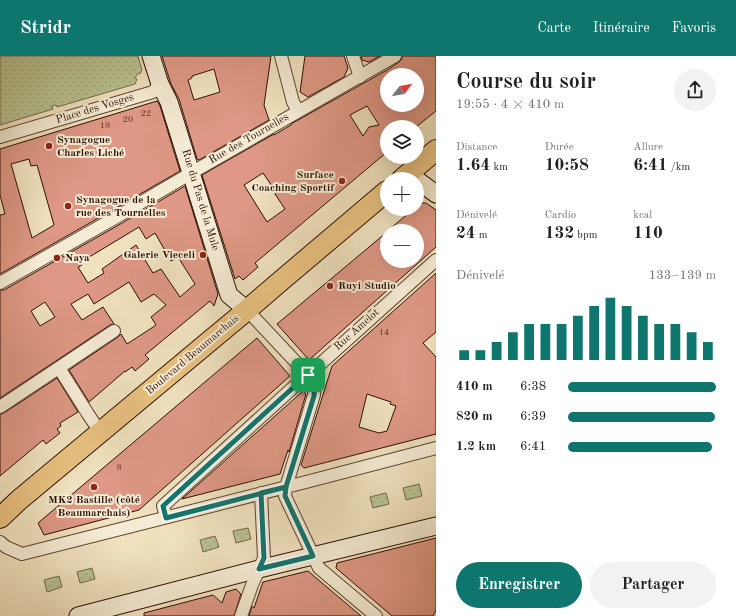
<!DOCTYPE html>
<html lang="fr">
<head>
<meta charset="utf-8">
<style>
  body { margin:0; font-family:"Old Standard TT",serif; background:#f2f2f2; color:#222; height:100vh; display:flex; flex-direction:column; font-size:15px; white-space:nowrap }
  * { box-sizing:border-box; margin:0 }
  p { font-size:13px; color:#767676 }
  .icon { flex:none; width:22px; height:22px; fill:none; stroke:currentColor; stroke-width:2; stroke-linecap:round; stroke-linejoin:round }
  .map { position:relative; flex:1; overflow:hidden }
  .sheet { display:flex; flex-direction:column; background:#fff; width:300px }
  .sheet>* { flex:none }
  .needle { width:26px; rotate:59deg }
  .fabs { position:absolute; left:380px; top:12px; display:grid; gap:8px }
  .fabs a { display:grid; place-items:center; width:44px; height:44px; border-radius:50%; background:#fff; box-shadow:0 4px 16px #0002; font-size:20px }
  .pin { position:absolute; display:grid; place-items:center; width:34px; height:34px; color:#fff; margin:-17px; border-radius:8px; box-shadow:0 2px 6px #0006 }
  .round { display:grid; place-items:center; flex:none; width:42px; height:42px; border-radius:21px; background:#f2f2f2 }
  .head { display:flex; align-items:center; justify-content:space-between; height:68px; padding:0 20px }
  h1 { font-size:22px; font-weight:700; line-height:30px }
  .stats { display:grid; grid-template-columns:repeat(3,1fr); gap:6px; height:68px; padding:4px 20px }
  .stats div { display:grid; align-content:center }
  .stats b { font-size:17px; font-weight:700 }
  .stats small { font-size:11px; font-weight:400 }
  .stats p { font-size:11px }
  .chart { height:112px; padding:8px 20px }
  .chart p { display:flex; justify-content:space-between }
  .chart svg { width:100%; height:72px; margin-top:4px; stroke:#0f766e; stroke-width:6 }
  .action { display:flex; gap:8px; margin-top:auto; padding:8px 20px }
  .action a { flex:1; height:46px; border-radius:24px; background:#0f766e; color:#fff; font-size:16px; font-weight:700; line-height:46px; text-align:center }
  .action a+a { background:#f2f2f2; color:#222 }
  ul { padding:0 20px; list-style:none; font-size:13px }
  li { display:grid; grid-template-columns:64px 48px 1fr; align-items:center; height:30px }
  li i { height:10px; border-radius:5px; background:#0f766e }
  header { display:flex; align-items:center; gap:24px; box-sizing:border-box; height:56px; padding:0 20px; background:#0f766e; color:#fff }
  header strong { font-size:19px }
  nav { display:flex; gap:22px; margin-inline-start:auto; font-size:14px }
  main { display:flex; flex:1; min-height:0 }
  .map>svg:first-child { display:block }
</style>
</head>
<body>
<header>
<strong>Stridr</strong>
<nav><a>Carte</a><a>Itinéraire</a><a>Favoris</a></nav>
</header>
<main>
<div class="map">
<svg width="436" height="560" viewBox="0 0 436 560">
  <defs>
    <pattern id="park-dots" width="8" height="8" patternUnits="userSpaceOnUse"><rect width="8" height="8" fill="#b9c392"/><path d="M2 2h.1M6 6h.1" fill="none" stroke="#9fa67c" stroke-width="1.8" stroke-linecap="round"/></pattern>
  </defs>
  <rect width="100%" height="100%" fill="#f0e2bf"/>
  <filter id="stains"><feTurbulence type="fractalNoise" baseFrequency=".005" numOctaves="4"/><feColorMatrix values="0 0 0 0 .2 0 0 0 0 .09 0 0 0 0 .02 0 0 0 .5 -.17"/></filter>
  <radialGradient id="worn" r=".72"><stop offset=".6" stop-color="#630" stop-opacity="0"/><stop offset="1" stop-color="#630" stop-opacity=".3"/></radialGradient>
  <path fill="url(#park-dots)" stroke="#74684a" d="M0,0H138L142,14L140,18L138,17L135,22L137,23L135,28L57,51L56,49L52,50L53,53L0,69Z
    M419,428L422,440L406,444L403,432Z
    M386,437L389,448L373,452L370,441Z
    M248,472L251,483L236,487L233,475Z
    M215,480L219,491L203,496L200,484Z
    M92,512L95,523L80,527L77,516Z
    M59,520L62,531L47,536L44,524Z"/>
  <path fill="#de9885" stroke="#2f0e03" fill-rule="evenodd" d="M162,0H271L264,49L269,64L199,104L197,103L179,43L171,28ZM214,13L220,36L194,44L188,24L192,22V20Z
    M305,0H344L348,12L344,21L308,41L300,36Z
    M361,0H380L369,6L362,4Z
    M402,0H436V55L416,71H387V96L255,207L258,211L243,224L239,220L235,223L202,119L274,78V79L291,69V68L387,14L399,6L402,3ZM387,19H417V49H387ZM367,50L379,69L369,71L363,80L350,59ZM263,117L276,136L275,138L285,153L267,166L244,129Z
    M157,45L160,50L180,115L109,156L0,218V159L5,158L0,139V93ZM29,103L31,110L37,109L54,169L32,182L11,108Z
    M185,130L218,238L214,250L210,245L145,299L149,303L135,315L132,311L125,316V315L89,346L69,314L118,281L121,278L127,288L147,275L156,269L151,261L166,249L154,238L141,246L129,226L94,248L88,238L71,248L82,264L103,251L114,268L110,269L0,342V234H4L117,170ZM139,171L146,183L155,177L171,205L178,201L195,228L180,241L161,213L153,217L136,189L102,213L104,217L88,227L78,211L82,209L81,206ZM45,246L55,261L40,270L31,255Z
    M421,147H426L436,154V191L309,304L277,268L387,176V205H417V175H387L414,153H417V150Z
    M436,217V276L423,287L436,301V378L304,412L301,409L332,310ZM367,338L391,346L390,348L396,350L387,375L379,377L359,371Z
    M257,282L290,320L139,454L44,479L38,467Z
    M57,322L78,356L60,367L61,370L57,373L60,377L46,388L43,384L0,420V358L4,357Z
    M303,335L306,338L289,396L288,394L280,418L182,443Z
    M436,482V554L433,560H392L336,512L337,507Z
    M308,515L361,560H249L252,550L254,552L263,526Z
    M236,533L241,538L234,560H144V557L213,539L222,547L226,536Z"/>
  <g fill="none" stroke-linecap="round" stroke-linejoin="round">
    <defs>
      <path id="street" d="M281,0L293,46L298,55
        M353,0L360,21
        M0,81L153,36L160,28
        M0,227L113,163L198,113L395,0
        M247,254L308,319C314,327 315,329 314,339L286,431L285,440L319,512L376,560
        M59,312L88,358L100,376
        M0,351L114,275
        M166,461L163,450L297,328L308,319L436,204
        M0,486L6,491L22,498L306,426L436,392
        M241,560L252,529L264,502L261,437"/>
      <path id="secondary" d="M151,0L160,28L169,46L229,239L247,254
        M417,124L436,138
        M78,560L259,513L436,470"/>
      <path id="primary" d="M402,123L436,94
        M0,462L19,444L247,254L276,229L387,135"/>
    </defs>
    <use href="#street" stroke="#5f4332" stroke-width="14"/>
    <use href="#secondary" stroke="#2f0e03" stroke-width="19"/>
    <use href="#primary" stroke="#2f0e03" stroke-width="22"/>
    <use href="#street" stroke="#f5ecd5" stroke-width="12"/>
    <use href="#secondary" stroke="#f5ecd5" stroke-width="17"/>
    <use href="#primary" stroke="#e8c180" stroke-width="20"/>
  </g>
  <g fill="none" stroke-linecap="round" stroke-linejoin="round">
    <defs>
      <path id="route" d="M308,319L297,328L163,450L166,462L286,431L285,440L313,500L259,513L264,502L261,437L286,431L314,340C315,329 314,327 308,319"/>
    </defs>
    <use href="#route" stroke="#fff" stroke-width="8"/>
    <use href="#route" stroke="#0f766e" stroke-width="5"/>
  </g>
  <g fill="#8f2418" stroke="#f5ecd5" stroke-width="1.5">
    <circle cx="49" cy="90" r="4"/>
    <circle cx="342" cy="125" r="4"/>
    <circle cx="68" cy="150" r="4"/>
    <circle cx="203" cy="199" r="4"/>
    <circle cx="57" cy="202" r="4"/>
    <circle cx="330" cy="230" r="4"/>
    <circle cx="94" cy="431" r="4"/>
  </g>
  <g text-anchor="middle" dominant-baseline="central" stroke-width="4" stroke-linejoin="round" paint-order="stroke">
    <g font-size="9" fill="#5b3024">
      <text x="146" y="57">22</text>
      <text x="128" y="63">20</text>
      <text x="105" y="69">18</text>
      <text x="384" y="276">14</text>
      <text x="119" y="411">8</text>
    </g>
    <g font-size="11" fill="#2f0e03" stroke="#f5ecd5">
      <text transform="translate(95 53) rotate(-17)">Place des Vosges</text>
      <text transform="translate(249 83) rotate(-30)">Rue des Tournelles</text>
      <text transform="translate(200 144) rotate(73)">Rue du Pas de la Mule</text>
      <text transform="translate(357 274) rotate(-42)">Rue Amelot</text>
      <text transform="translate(193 299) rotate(-40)">Boulevard Beaumarchais</text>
    </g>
    <g font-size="11" font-weight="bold" fill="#2f0e03" stroke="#f5ecd5" text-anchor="start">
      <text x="57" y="84">Synagogue<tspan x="57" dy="13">Charles Liché</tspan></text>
      <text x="334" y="119" text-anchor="end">Surface<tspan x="334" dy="13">Coaching Sportif</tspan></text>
      <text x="76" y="144">Synagogue de la<tspan x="76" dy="13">rue des Tournelles</tspan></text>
      <text x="195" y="199" text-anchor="end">Galerie Vieceli</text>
      <text x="65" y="202">Naya</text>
      <text x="338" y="230">Ruyi Studio</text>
      <text x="94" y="444" text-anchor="middle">MK2 Bastille (côté<tspan x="94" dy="13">Beaumarchais)</tspan></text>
    </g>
  </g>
  <rect width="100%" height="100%" filter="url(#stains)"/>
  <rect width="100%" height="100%" fill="url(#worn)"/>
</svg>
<div class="fabs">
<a><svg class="needle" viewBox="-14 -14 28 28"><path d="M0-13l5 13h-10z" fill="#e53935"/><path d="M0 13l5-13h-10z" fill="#767676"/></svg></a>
<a><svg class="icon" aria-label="layers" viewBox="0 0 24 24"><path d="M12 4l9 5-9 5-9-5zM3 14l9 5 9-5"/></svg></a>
<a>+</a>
<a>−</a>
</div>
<div class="pin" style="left:308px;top:319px;background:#1e9e55"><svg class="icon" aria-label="arrive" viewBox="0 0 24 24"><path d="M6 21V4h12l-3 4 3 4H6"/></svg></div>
</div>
<section class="sheet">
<div class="head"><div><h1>Course du soir</h1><p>19:55 · 4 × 410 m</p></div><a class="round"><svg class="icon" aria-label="share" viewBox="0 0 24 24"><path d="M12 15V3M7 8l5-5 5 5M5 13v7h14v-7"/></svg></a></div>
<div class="stats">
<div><p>Distance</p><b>1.64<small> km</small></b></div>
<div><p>Durée</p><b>10:58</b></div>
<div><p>Allure</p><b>6:41<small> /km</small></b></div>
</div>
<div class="stats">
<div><p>Dénivelé</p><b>24<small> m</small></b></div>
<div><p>Cardio</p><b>132<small> bpm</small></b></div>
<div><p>kcal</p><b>110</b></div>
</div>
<div class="chart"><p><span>Dénivelé</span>133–139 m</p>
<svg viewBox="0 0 160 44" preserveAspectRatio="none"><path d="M5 44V38M15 44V38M25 44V33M35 44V27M45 44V22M55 44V22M65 44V22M75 44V17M85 44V11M95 44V6M105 44V11M115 44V17M125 44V22M135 44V22M145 44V27M155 44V33"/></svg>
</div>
<ul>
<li><b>410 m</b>6:38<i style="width:100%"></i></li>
<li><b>820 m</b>6:39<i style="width:99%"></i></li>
<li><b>1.2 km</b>6:41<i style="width:97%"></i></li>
</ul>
<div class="action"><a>Enregistrer</a><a>Partager</a></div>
</section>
</main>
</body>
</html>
